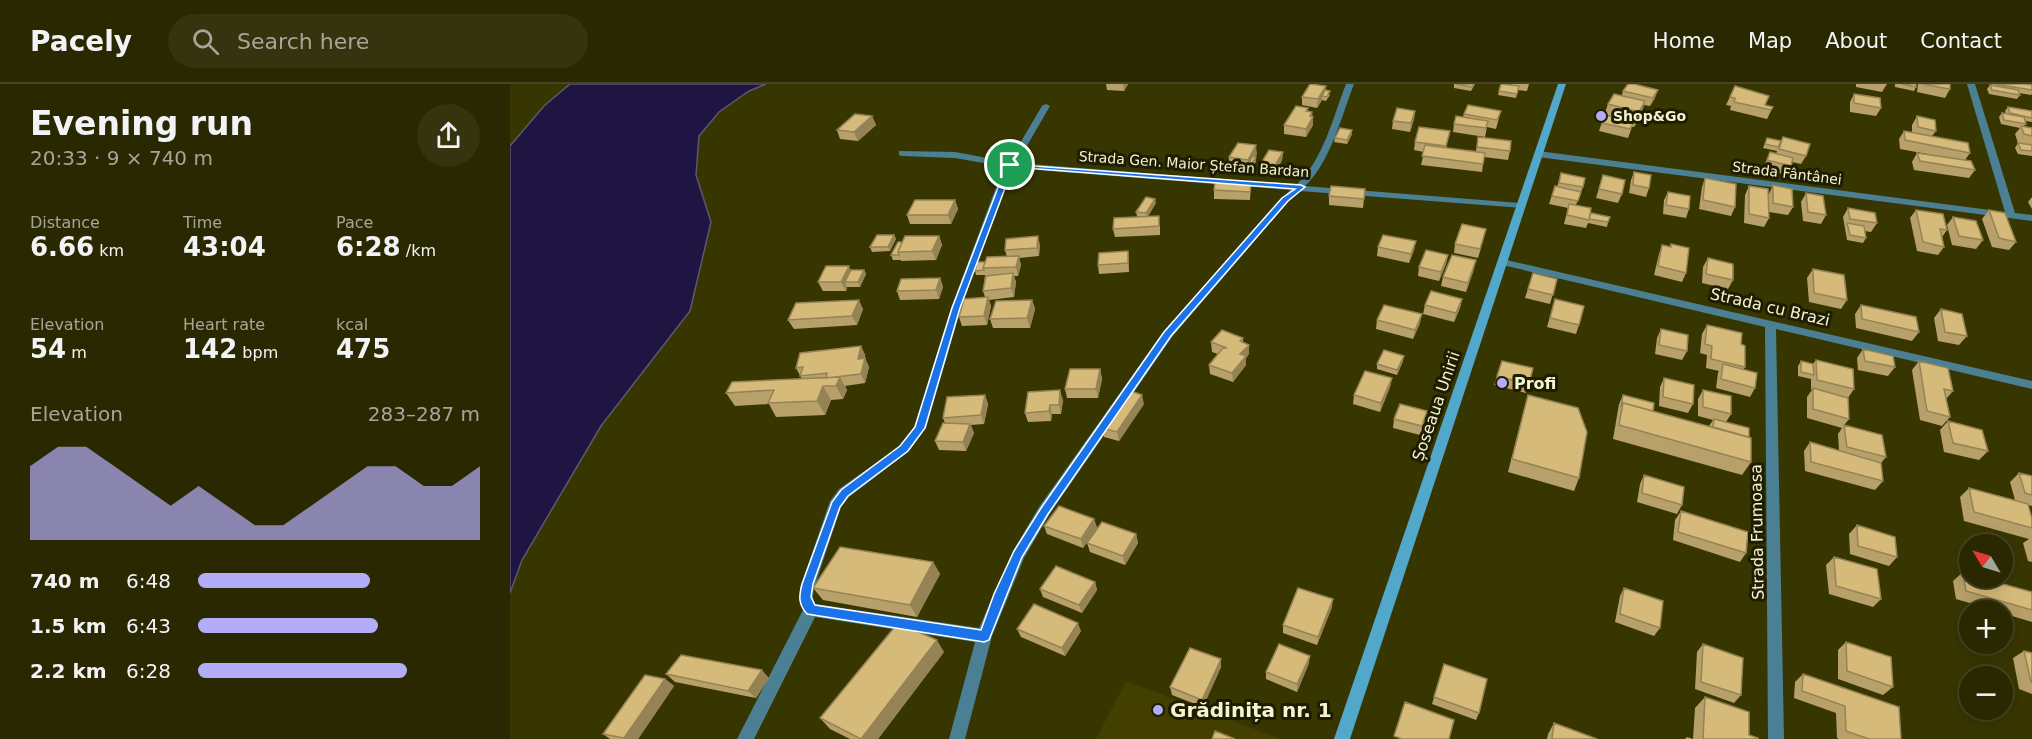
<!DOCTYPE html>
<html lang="en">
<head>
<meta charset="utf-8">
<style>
  body { margin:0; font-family:"DejaVu Sans",sans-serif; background:#36340f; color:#f1f3f6; height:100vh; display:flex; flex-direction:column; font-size:22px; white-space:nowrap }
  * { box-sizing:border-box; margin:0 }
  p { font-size:20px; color:#a5a699 }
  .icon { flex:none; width:33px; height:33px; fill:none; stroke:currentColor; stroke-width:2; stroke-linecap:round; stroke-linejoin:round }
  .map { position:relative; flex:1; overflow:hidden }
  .panel { display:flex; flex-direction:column; background:#2a2800; width:510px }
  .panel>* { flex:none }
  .needle { width:39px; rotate:308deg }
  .buttons { position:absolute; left:1449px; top:450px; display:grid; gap:12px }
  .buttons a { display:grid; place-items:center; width:54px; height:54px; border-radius:50%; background:#2a2800; box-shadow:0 3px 15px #0003,0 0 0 2px #464422; font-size:30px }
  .pin { position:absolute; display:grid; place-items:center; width:51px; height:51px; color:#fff; margin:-26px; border:3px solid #fff; border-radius:50%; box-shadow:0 2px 6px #0007 }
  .round { display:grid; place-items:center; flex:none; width:63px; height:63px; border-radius:32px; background:#36340f }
  .headline { display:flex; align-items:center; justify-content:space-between; height:102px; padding:0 30px }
  h1 { font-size:33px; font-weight:800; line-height:45px }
  .stats { display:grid; grid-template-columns:repeat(3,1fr); gap:9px; height:102px; padding:6px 30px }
  .stats div { display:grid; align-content:center }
  .stats b { font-size:26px; font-weight:800 }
  .stats small { font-size:16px; font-weight:400 }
  .stats p { font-size:16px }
  .chart { height:168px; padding:12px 30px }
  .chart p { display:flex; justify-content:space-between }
  .chart svg { width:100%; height:108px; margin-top:6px; fill:#b3adf9; opacity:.7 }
  ul { padding:0 30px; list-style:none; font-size:20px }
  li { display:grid; grid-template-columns:96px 72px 1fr; align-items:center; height:45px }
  li i { height:15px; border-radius:8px; background:#b3adf9 }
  header { display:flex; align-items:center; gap:36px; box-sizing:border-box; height:84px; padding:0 30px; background:#2a2800; border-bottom:2px solid #464422 }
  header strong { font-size:28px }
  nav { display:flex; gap:33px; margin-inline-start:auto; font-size:21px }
  .search { width:420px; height:54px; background:#36340f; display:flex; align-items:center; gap:15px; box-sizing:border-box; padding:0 21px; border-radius:33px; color:#a5a699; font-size:22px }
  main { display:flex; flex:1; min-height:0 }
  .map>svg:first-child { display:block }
</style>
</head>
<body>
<header>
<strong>Pacely</strong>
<div class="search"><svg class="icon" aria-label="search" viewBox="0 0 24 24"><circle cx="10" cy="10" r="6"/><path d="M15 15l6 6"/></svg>Search here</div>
<nav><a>Home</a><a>Map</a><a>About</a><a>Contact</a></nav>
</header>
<main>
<section class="panel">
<div class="headline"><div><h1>Evening run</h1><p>20:33 · 9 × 740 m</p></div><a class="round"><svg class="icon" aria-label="share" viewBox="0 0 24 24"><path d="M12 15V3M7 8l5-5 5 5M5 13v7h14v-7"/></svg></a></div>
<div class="stats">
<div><p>Distance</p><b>6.66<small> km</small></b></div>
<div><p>Time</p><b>43:04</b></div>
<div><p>Pace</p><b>6:28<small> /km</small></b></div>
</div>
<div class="stats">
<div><p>Elevation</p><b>54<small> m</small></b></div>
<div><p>Heart rate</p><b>142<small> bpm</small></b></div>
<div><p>kcal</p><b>475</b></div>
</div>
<div class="chart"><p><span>Elevation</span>283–287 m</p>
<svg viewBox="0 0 160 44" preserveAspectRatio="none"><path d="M0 44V14L10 6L20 6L30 14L40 22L50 30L60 22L70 30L80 38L90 38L100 30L110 22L120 14L130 14L140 22L150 22L160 14V44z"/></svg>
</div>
<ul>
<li><b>740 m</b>6:48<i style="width:61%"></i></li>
<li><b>1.5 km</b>6:43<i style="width:64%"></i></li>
<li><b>2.2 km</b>6:28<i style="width:74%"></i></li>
</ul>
</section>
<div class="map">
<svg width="1522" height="655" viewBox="0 0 1522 655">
  <rect width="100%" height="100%" fill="#383600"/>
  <path fill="#423f00" d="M616,597L771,655H586Z"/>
  <path fill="#1e1543" stroke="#5e586e" stroke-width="1.5" d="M60,0H256L239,7L209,28L189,52L186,91L201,138L180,227L91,342L12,476L0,509V62L34,22Z"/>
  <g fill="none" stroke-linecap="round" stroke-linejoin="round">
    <path fill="#4b7f94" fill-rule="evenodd" d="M836,0H844C832,31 820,79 795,102L1010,119L1013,120V124L790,107L778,118L662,253L539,431L514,474L482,552L455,655H439L465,558L305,533L244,655H227L293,526L289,516L290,504L320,417L329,405L390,362L404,343L441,224L488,98L496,83L445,74L392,72L389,71V67L445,68L499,78L532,22L536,20L540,22L507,79L786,101C813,77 823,33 836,0ZM504,84L780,106L654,247L529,423L503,467L469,544L305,520L303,513L304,504L331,423L339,413L398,368L416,344L451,224L496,98Z
      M1457,0H1465L1505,129L1522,131V137L1028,73L1024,70L1028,67L1495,128Z
      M992,175L1522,297V305L1266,245L1274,655H1258L1255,243L988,180V176Z"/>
    <path fill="#52a8cb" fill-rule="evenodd" d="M1048,0H1056L840,655H824Z"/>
  </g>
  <path fill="#b7a069" d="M596,0H618L614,7L597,6Z
    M944,0H965L961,7L944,4Z
    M1002,0H1019L1017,7L1008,6L1006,14L988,11L989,7Z
    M1346,0H1377L1372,8L1346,3Z
    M1385,0H1406V3L1404,7L1385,3Z
    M1408,0H1440V5L1435,14L1407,8Z
    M1481,0H1515L1522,1V10L1521,11L1509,9L1510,11L1507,15L1479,10L1477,5L1480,1H1482Z
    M816,2L815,6L820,11L816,17L812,16L807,24L792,21V13Z
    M1225,2L1255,21L1263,23L1257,35L1220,26L1221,22L1216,21Z
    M1113,7L1145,14L1140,22L1134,21L1130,33L1124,43H1122L1118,54L1089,47L1098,20L1112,11Z
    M1344,10L1371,24L1366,32L1340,28V18Z
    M1498,23L1522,27V38L1515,37L1516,40L1514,42L1522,44V61L1508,59L1505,50L1510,44L1491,40L1489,33L1492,29L1496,30L1495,27Z
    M798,24V27L802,28L803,41L796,53L774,50V41Z
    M905,27L904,35L900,48L882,45L883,37Z
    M991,27L986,45L977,43L975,53L943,48L944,40L953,33L954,30Z
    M362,32L366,41L348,57L330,55L327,46Z
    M1407,32L1426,47L1422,52L1460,69L1455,76L1465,86L1459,94L1404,86L1402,78L1407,69L1428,72L1390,65L1389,55L1394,47L1402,48V41Z
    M842,46V50L837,60L824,58L825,54Z
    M940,47L936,64L966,67L968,53L1000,67L998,76L974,73L972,88L911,81L914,68L904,66L905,58Z
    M1273,53L1296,72L1291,80L1282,78L1276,91L1253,85L1260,68L1266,70L1267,67L1253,64L1257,54L1270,58Z
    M1508,59L1522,61V72L1508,70L1505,64Z
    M773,68L772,76L764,92L751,90L750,81Z
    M747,70L745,73H746V77L742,85L719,82V73Z
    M1124,88L1139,104L1136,113L1119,109L1121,96Z
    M1051,89L1073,103L1066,121L1098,138L1097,143L1078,139L1076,144L1054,140L1058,124L1039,120L1045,102L1047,103Z
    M1093,91L1112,110L1108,119L1086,114Z
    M1195,94L1225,123L1221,132L1189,125L1192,103Z
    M741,100L740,116L704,115V106Z
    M1263,101L1283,123L1278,131L1259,128V110Z
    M1239,102L1259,134L1254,143L1234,139L1235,111Z
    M855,105L853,124L819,121V112Z
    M1158,108L1179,125L1176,134L1153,130L1154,116Z
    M1296,109L1316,131L1311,140L1293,137L1291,118Z
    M1522,113V125L1518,118Z
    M445,116L448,125L441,140H400L397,131Z
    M646,119L638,132L650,141V151L605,153L603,145L630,133L627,132L626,128Z
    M1338,124L1367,139L1361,148L1355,147L1356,154L1353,159L1337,156L1333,133Z
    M1406,126L1437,146L1432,153L1434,163L1428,171L1407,167L1400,134Z
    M1479,126L1506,158L1499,166L1482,163L1472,135Z
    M1443,133L1473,156L1466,165L1442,161L1437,141Z
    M384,151L386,155L380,167L362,168L360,163Z
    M429,152L432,161L426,176L391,177V176H383L381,171L392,158Z
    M974,154L968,174L944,169L945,160Z
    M906,157L904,166L899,179L867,172L868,163Z
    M1161,160L1176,189L1172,198L1144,191L1149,170L1152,161L1160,163Z
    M530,161L529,172L509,174L511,181L508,192H504L506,198L504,213L479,216L481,222L477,241L452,242L449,233L475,213L473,207L475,191H466L465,187L475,178L497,173L495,166Z
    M938,171L936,180L929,197L908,192L909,183Z
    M1198,174L1223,196L1218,205L1192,199L1193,183Z
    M619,176V188L589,190L588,181Z
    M964,185L956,208L931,202L933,193Z
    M1303,185L1337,216L1331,225L1299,218L1297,194Z
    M341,186H354L356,190L350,203H337L336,207H313L308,198Z
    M1023,189L1047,195L1040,220L1015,214Z
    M430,194L433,203L429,215L390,216L387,207Z
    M952,215L950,224L944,238L913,230L915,221Z
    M1045,215L1069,241L1066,250L1037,243Z
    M522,216L525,225L520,244H483L480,235Z
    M1351,221L1409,248L1402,257L1346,244L1345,230Z
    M353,225L347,241L284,245L278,236Z
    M1431,225L1457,252L1449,261L1428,257L1424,234Z
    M867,236L910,239L903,255L866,245Z
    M1197,241L1231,260L1235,283L1233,286L1245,304L1240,313L1206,304L1208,289L1209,287L1196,284L1197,271L1190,269L1192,250Z
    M1151,245L1177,267L1172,276L1145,270L1147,254Z
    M733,254V258L739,270L736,274V281L723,298L700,290L699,281L708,270L702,268L701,258Z
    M351,262L355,271V274L359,283L355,299L335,302L337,306L333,315L321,316L315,331L266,333L259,320L225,322L216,309L292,295L286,284Z
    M1353,265L1385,283L1378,292L1348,286L1347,274Z
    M1306,276L1344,305L1338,314L1339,335L1332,344L1297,334V313L1302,306L1301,305V295L1288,292V282L1291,277L1303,280Z
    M893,277L887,291L867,285V280Z
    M992,277L1023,284L1016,309L984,301Z
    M1409,277L1443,307L1436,315L1440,333L1432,342L1410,336L1402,286Z
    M590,285L592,295L588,314H557L555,305Z
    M882,294L880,303L870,328L843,320L844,311Z
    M1154,294L1183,320L1178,329L1149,322L1150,303Z
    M1193,306L1221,330L1216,338L1239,353L1241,378L1232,391L1103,355L1109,320L1113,311L1143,327L1199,342L1203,336L1188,332V315Z
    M475,311L478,320L474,340L461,341L464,349L456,367L429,366L425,357L435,339L433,334Z
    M1018,311L1069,394L1064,407L998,388L1014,325Z
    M553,316L551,330H542L541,337L518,338L515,329Z
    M634,320L609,357L594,353L592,344Z
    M884,335L915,336L910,351L883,344Z
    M1438,337L1478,367L1469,376L1434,368L1430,346Z
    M1334,341L1376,373L1371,379L1373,397L1365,406L1295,387L1294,367L1300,358L1329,367L1328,350Z
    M1509,389L1522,392V422L1518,421L1522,435V478L1518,477L1513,459L1519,455L1454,437L1450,413L1459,404L1505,416L1500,398Z
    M1134,391L1172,421L1167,430L1127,418L1130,400Z
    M1171,427L1236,469L1230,478L1163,456L1165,436Z
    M584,435L587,444L573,464L537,450L534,442Z
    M1347,441L1387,473L1379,482L1340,470L1339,450Z
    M626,450L628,459L615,481L580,468L577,459Z
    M1324,473L1371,515L1363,523L1319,510L1316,481Z
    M423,478L430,490L407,533L313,516L303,504Z
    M1453,488L1522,508V538L1492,529V526H1484L1446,515L1443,497Z
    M585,498L587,506L572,529L533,513L530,505Z
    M1114,504L1150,544L1144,552L1105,538L1110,512Z
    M822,523L807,561L773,549V541Z
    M507,545L571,547L555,572L511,553Z
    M1336,558L1383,603L1373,611L1328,595V566Z
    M1193,560L1231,611L1224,619L1185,605L1187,568Z
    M1514,567L1522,569V610L1509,605L1503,574Z
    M434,568L368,655H340L320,645L310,634Z
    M799,579L787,608L756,595V588Z
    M934,580L969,629L966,636L922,620Z
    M711,583L693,623L662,611L660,603Z
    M156,590L259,594L246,614L165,598Z
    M1293,590L1391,655H1329L1327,654L1326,629L1284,614L1285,598Z
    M155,595L164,602L128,655H100L93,650Z
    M1195,613L1239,651L1248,655H1175L1177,653L1183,655L1185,624Z
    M1044,639L1087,655H1037L1038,650Z"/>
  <path fill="#958255" d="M613,0H618L614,7Z
    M816,2L815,11L812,12V16L807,24L808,15Z
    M1148,6L1145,14L1140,22L1143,14Z
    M1135,17L1130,33L1124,43L1129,28Z
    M905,27L904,35L900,48L901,39Z
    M802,28L803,41L796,53V45L800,32Z
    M362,32L366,41L348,57L344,48Z
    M842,46V50L837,60V56Z
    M746,61L747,70L740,81L738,80V76Z
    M773,68L772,76L764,92V83Z
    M746,73V77L742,85L741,81Z
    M645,115L646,119L637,134L636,129Z
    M445,116L448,125L441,140L438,131Z
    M384,151L386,155L380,167L378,163Z
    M429,152L432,161L426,176L422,167Z
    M528,152L530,161L529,172L527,164Z
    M906,157L904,166L899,179L901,170Z
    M618,167L619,176V188L618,179Z
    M938,171L936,180L929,197L931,188Z
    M509,172L511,181L508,192L506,183Z
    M966,176L964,185L956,208L958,199Z
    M339,182L343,191L335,198L337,203L336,207L331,198Z
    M354,186L356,190L350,203L348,198Z
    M503,189L506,198L504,213L501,204Z
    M430,194L433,203L429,215L426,206Z
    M478,213L481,222L477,241L474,232Z
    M952,215L950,224L944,238L946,229Z
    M349,216L353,225L347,241L342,232Z
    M522,216L525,225L520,244L517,234Z
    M912,230L910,239L903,255L905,246Z
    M739,261V270L736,274V281L723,298L722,289L730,270Z
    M351,262L355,271L353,280L355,274L359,283L355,299L351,290L348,275Z
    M894,272L893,277L887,291V286Z
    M590,285L592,295L588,314L586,305Z
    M330,293L337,306L333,315L326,302Z
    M882,294L880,303L870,328L871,319Z
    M313,302L321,316L315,331L307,317Z
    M550,306L553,316L551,330L549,321Z
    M475,311L478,320L474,340L471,331Z
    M632,311L634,320L609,357L607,348Z
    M540,321L542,330L541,337L539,327Z
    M917,327L915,336L910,351L912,342Z
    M460,340L464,349L456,367L453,358Z
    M584,435L587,444L573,464L571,455Z
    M626,450L628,459L615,481L613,472Z
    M423,478L430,490L407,533L400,521Z
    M585,498L587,506L572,529L569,521Z
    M823,515L822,523L807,561L808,553Z
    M568,539L571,547L555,572L552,564Z
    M427,556L434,568L368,655H351Z
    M800,572L799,579L787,608V600Z
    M711,575V583L693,623L692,616Z
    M252,586L259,594L246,614L238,607Z
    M155,595L164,602L128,655L114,654Z"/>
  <path fill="#d5ba7a" stroke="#958255" stroke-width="1.5" d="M800,0L816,2L808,15L792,13Z
    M946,0H963L962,3Z
    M991,0L1009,2L1007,10L989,7Z
    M1118,0H1124L1148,6L1143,14L1113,7Z
    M1392,0H1406V3Z
    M1412,0H1440V5Z
    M1485,0H1515L1522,1V6Z
    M1480,1L1508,6L1510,11L1482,6Z
    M1225,2L1259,12L1255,21L1263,23L1261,26L1224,18L1225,14L1220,13Z
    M815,6L820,7L817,13L812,12Z
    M1104,10L1135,17L1129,28L1098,20Z
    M1344,10L1370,14L1371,24L1344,19Z
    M958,21L991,27L987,36L954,30Z
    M786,22L798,24L796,27L802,28L800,32L803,33L796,45L774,41Z
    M1498,23L1522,27V34L1500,29Z
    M887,24L905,27L901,39L883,37Z
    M1492,29L1514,33L1516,40L1494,36Z
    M345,30L362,32L344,48L327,46Z
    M1095,31L1124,38L1120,45L1092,39Z
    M946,32L978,37L976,44L944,40Z
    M1407,32L1425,36L1426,47L1408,43Z
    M1511,42L1522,44V52L1514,50Z
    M909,43L940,47L936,62L905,58Z
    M830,44L842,46L837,56L825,54Z
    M1394,47L1458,59L1460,69L1395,56Z
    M968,53L1001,57L1000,67L967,63Z
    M1273,53L1300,60L1296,72L1269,65Z
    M1257,54L1271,57L1268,63L1255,60Z
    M728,59L746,61L738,76L719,73Z
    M1508,59L1522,61V67L1511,66Z
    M915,61L975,69L973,80L912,72Z
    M759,66L773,68L764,83L750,81Z
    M1260,68L1283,74L1281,82L1257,76Z
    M1407,69L1461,77L1465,86L1410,77Z
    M743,72L746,73L741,81L738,80Z
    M1124,88L1141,91L1139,104L1123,101Z
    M1051,89L1075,94L1073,103L1049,99Z
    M1093,91L1115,96L1112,110L1089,105Z
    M1195,94L1226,100L1225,123L1193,116Z
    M705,98L741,100L740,108L704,106Z
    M1263,101L1282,105L1283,123L1263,119Z
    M821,102L855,105L854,115L819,112Z
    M1045,102L1071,108L1068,117L1042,112Z
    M1239,102L1258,105L1259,134L1239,130Z
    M1158,108L1180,112L1179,125L1156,121Z
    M1296,109L1313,112L1316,131L1298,128Z
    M636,113L645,115L636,129L626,128Z
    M405,116H445L438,131H397Z
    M1059,120L1081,124L1079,136L1057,131Z
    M1338,124L1365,129L1367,139L1340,135Z
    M1406,126L1433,130L1437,146L1430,145L1434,163L1413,158Z
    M1479,126L1495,129L1506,158L1489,154Z
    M1081,129L1100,133L1098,138L1079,135Z
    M649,132V142L603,145L604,134Z
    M1443,133L1466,137L1473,156L1449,152Z
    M1337,139L1354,142L1356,154L1340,151Z
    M952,140L976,145L970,165L945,160Z
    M367,151H384L378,163H360Z
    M873,151L906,157L901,170L868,163Z
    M395,152H429L422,167L388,168Z
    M528,152L527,164L495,166L496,155Z
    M388,158H392L388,168L389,171H381Z
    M1161,160L1179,164L1176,189L1148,182L1152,161L1161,163Z
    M916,166L938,171L931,188L909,183Z
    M618,167V179L588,181L589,169Z
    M942,171L966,176L958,199L933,193Z
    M509,172L506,183L473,184L477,173Z
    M1198,174L1223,180V196L1196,190Z
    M467,178H475L473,184L474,186L465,187Z
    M316,182H339L331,198H308Z
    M1303,185L1334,191L1337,216L1304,209Z
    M341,186H354L348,198H335Z
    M503,189L501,204L473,207L476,192Z
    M1023,189L1047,195L1043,211L1018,205Z
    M430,194L426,206L387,207L391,195Z
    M921,207L952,215L946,229L915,221Z
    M478,213L474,232L449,233L454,215Z
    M1045,215L1074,222L1069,241L1040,234Z
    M349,216L342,232L278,236L286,219Z
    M522,216L517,234L480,235L486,217Z
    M874,221L912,230L905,246L867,236Z
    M1351,221L1406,233L1409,248L1352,235Z
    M1431,225L1452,230L1457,252L1435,248Z
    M1197,241L1232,249L1231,260L1235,262V283L1201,275L1202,262L1195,260Z
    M1151,245L1178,251L1177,267L1149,261Z
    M712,246L733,254L730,257L739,261L730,270L736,272L722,289L699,281L713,264H717L701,258Z
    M351,262L348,275L355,274L351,290L316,294L317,289L290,292L293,283L286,284L290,269Z
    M1353,265L1383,272L1385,283L1355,277Z
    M874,266L894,272L887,286L867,280Z
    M1306,276L1343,285L1344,305L1307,296Z
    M992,277L1023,284L1019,300L987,292Z
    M1291,277L1303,280L1304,291L1291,288Z
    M1409,277L1438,284L1443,307L1434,305L1440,333L1417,327Z
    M1213,280L1247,289L1245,304L1211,295Z
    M560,285H590L586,305H555Z
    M855,287L882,294L871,319L844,311Z
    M330,293L326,302H313L307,317L258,319L264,306L216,309L222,298Z
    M1154,294L1184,301L1183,320L1153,313Z
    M1303,304L1338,314L1339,335L1303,325Z
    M550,306L549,321H540L539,327L515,329L518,308Z
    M618,306L632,311L607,348L592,344Z
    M1193,306L1221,312V330L1193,323Z
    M475,311L471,331L433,334L437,313Z
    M1018,311L1068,324L1077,348L1069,394L1002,375Z
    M1113,311L1144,319L1143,327L1113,319L1111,323Z
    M1113,319L1241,354V378L1109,341Z
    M890,320L917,327L912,342L884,335Z
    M1204,335L1239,344V353L1203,343Z
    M1438,337L1472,346L1478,367L1443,359Z
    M433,339L460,340L453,358L425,357Z
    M1334,341L1372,351L1376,373L1337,363Z
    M1300,358L1371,379L1373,397L1301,378Z
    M1509,389L1522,392V411L1515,409Z
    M1134,391L1174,403L1172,421L1132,409Z
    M1459,404L1518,420L1522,435V444L1464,428Z
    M549,422L584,435L571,455L534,442Z
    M1171,427L1238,448L1236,469L1168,448Z
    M592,438L626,450L613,472L577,459Z
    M1347,441L1385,453L1387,473L1348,462Z
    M330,463L423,478L400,521L303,504Z
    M1324,473L1367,485L1371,515L1326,502Z
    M546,482L585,498L569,521L530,505Z
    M1453,488L1460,490V494H1471L1522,508V526L1456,507Z
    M788,504L823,515L808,553L773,541Z
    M1114,504L1153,517L1150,544L1110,530Z
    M524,520L568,539L552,564L507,545Z
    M388,539L427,556L351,655L310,634Z
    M1336,558L1381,573L1383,603L1337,587Z
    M769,560L800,572L787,600L756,588Z
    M1193,560L1233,574L1231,611L1191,598Z
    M680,564L711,575L692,616L660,603Z
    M1514,567L1522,569V598H1521Z
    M171,571L252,586L238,607L156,590Z
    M934,580L977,595L969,629L924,613Z
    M1293,590L1389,623L1391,655H1359L1336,647L1335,622L1292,607Z
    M135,591L155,595L114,654L93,650Z
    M1195,613L1239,628V651L1248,654V655H1193Z
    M895,618L944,636L939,655H892L884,652Z
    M1044,639L1087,655H1042Z
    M705,647L725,655H702Z
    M115,653L127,655H114Z"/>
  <path fill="#1a73e8" stroke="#fff" stroke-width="1.5" fill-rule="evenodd" d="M497,80L791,101L795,103L778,117L661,252L538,430L512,473L479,556L474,558L297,530C288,520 289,512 292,500L322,418L331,406L390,362L405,343L442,224ZM503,83L785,105L772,114L654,248L531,424L504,467L484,510L471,546L305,521L301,513L303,500L330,423L338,412L398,367L415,344L450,224Z"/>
  <g fill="#b3adf9" stroke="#1e1d02" stroke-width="2">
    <circle cx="1091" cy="32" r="6"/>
    <circle cx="992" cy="299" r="6"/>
    <circle cx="648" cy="626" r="6"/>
  </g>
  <g text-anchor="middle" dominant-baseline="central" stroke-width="6" stroke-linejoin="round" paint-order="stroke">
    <g font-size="14" font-weight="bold" fill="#f4f4d2" stroke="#1e1d02" text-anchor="start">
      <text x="1103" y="32">Shop&amp;Go</text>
    </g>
    <g font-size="14" fill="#f4f4d2" stroke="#1e1d02">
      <text transform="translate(684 80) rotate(4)">Strada Gen. Maior Ștefan Bardan</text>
      <text transform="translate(1277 89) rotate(7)">Strada Fântânei</text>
    </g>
    <g font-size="16" fill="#f4f4d2" stroke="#1e1d02">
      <text transform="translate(1260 223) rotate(13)">Strada cu Brazi</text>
      <text transform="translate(926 322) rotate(-71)">Șoseaua Unirii</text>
      <text transform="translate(1247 448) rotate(-91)">Strada Frumoasa</text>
    </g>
    <g font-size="16" font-weight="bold" fill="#f4f4d2" stroke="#1e1d02" text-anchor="start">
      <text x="1004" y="299">Profi</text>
    </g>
    <g font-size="20" font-weight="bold" fill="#f4f4d2" stroke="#1e1d02" text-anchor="start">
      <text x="660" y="626">Grădinița nr. 1</text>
    </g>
  </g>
</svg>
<div class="buttons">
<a><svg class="needle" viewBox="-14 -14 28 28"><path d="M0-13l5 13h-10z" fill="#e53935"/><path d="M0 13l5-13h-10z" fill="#a5a699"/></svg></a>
<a>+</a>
<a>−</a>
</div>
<div class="pin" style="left:500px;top:81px;background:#1e9e55"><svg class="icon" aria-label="arrive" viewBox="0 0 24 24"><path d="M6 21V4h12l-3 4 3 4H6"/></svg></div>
</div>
</main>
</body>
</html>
